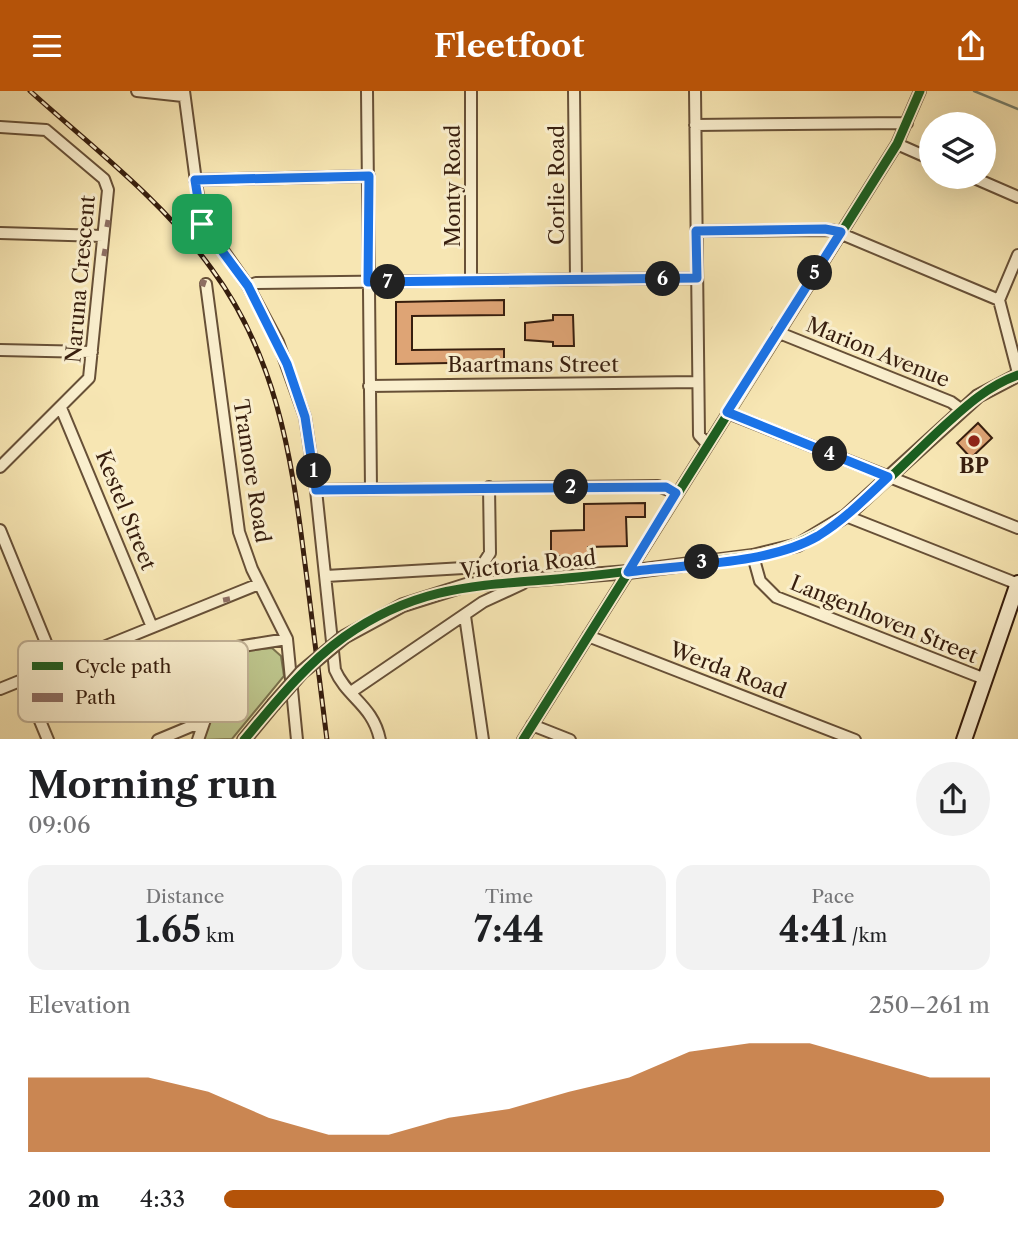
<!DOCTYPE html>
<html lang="en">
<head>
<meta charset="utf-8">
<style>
  body { margin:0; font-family:"Libre Caslon Text",serif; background:#f2f2f2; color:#202124; height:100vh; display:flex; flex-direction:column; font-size:26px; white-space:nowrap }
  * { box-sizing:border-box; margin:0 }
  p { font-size:23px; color:#757577 }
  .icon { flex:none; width:38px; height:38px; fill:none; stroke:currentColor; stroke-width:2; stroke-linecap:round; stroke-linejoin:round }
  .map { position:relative; height:648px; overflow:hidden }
  .sheet { display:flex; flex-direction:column; background:#fff; flex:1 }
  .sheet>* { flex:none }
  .buttons { position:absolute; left:919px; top:21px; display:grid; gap:14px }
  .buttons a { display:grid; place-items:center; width:77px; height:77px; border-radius:50%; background:#fff; box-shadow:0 7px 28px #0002; font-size:35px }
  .pin { position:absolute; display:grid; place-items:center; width:60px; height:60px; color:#fff; margin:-30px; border-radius:14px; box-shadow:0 4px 10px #0006 }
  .km { position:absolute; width:35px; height:35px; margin:-18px; border-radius:50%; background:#222; color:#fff; font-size:19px; line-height:35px; text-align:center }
  .round { display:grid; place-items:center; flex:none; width:74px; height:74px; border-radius:37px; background:#f2f2f2 }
  .overview { display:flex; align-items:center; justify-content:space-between; height:119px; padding:0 28px }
  h1 { font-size:38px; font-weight:700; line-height:52px }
  .metrics { display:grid; grid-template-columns:repeat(3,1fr); gap:10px; height:119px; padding:7px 28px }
  .metrics div { display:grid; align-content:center; border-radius:18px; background:#f2f2f2; text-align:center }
  .metrics b { font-size:35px; font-weight:700 }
  .metrics small { font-size:19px; font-weight:400 }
  .metrics p { font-size:19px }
  .chart { height:196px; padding:14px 28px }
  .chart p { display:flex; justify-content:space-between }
  .chart svg { width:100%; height:126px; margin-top:7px; fill:#b45309; opacity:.7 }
  ul { padding:0 28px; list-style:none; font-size:23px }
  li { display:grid; grid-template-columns:112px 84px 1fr; align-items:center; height:52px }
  li i { height:18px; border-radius:9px; background:#b45309 }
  header { display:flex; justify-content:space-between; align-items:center; height:91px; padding:0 28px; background:#b45309; color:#fff; font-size:32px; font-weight:700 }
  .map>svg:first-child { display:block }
</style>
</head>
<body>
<header><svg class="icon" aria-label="menu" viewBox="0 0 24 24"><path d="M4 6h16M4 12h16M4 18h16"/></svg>Fleetfoot<svg class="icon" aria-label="share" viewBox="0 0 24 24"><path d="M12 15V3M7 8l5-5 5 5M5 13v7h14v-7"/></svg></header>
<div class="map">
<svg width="1018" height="649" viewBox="0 0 1018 649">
  <rect width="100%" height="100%" fill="#f7e6b3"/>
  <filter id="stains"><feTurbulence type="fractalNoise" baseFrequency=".00286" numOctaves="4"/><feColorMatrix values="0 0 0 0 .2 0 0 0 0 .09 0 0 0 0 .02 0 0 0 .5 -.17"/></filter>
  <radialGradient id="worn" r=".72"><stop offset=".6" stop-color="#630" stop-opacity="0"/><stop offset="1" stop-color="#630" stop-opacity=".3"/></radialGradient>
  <path fill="#bdc58c" stroke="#7a724d" stroke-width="2" d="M272,557L281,565L284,585L232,648L202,649L230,566L240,560Z"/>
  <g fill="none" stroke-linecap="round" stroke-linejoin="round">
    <path stroke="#747f6e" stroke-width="2.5" d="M974,0L1018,18"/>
  </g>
  <path fill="#dea475" stroke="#371e0e" stroke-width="2" d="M504,209V224L412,225V259L504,258V271L396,273V211Z
    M553,224H573L574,255H553V251L525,249V232L553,229Z
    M978,332L992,347L971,367L957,352Z
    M645,412V426H626L627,455L588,456V465H551V440L584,439V413Z"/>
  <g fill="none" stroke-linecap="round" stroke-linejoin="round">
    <defs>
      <path id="minor" d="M137,0L183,5
        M184,0L201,128L248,195L278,251L305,326L316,399L335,579C347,607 373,614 380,649
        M367,0L371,398
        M471,0V189
        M574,0L576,188
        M695,0L699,344L707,353
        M695,34L907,32
        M0,36L46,39L104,88L108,99L89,287L0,376
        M897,53L931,68
        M972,86L1018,106
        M195,89L369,85
        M697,140L832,139L999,209
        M0,142L103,145
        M1018,164L999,209L1018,282
        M206,193L239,441L252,478L287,548L297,649
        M248,195L256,192L697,187
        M777,241L951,311L962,319
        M0,259L92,261
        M369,295L698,291
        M61,317L152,536
        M728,322L1018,437
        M316,399L658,395L676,402
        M846,425L1018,493
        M0,439L56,576
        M753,465L760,490L776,506L985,588
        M326,485L481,476L490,462L489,396
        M465,525L483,649
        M588,545L855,649
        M23,589L48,649
        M0,598L259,493
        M351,601L483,511L522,493
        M532,634L570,649
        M158,649L194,634L202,636
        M198,649L228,562L237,556L287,548
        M523,649L897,53L920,0"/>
      <path id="tertiary" d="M344,546L403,514L466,494L628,481L753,465L798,454L846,425L978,305L1018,284
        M244,649L273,614"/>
      <path id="secondary" d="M964,649L1018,492"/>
    </defs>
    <use href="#minor" stroke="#675037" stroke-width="14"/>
    <use href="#tertiary" stroke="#675037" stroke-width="16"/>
    <use href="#secondary" stroke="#371e0e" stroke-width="18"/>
    <use href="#minor" stroke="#faefce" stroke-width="10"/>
    <use href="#tertiary" stroke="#faefce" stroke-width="12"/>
    <use href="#secondary" stroke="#faefce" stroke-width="14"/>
    <defs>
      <path id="rail" d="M30,0C92,56 162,109 211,177C275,263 291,361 304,465C312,526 319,587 327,649"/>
    </defs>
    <use href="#rail" stroke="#371e0e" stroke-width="5"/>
    <use href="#rail" stroke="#faefce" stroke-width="2.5" stroke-dasharray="8" stroke-linecap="butt"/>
    <defs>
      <path id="tertiary-bridge" d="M273,614L302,581L344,546"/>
    </defs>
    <use href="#tertiary-bridge" stroke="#675037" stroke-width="16" stroke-linecap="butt"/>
    <use href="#tertiary-bridge" stroke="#faefce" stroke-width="12"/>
    <path stroke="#8d6e63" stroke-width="7" stroke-dasharray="14 7" stroke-linecap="butt" d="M105,132L110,133
      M102,161L107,162
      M200,191L206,193
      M226,506L227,511"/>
    <defs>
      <path id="cycleway" d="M244,649C275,612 305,574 344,546C423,490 488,495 578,486C636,480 695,472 753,465C837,451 884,390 944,335C967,314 988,295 1018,284
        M523,649L897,53L920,0"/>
    </defs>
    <use href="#cycleway" stroke="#faefce" stroke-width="13"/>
    <use href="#cycleway" stroke="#1b5e20" stroke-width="9"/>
  </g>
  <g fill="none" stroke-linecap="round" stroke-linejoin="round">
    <defs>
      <path id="route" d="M369,85L368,191L697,187L696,140L825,138L841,141L727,321L888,386C866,407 844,429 818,445C768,474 685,473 628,481L676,402L666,396L316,399L305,326L287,273L248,195L202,133L195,89Z"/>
    </defs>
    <use href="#route" stroke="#fff" stroke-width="14"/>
    <use href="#route" stroke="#1a73e8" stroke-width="9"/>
  </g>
  <circle fill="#8f2418" stroke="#faefce" stroke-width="2.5" cx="974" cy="350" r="7"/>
  <g text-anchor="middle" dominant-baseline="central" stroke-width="6" stroke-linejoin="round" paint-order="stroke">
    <g font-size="21" fill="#371e0e" stroke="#faefce">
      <text transform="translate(556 94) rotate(-90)">Corlie Road</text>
      <text transform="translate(452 95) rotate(-90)">Monty Road</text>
      <text transform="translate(80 188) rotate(-85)">Naruna Crescent</text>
      <text transform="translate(878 261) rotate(22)">Marion Avenue</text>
      <text x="533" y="273">Baartmans Street</text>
      <text transform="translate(252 380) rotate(81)">Tramore Road</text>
      <text transform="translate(126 419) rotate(68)">Kestel Street</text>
      <text transform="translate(528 473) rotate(-6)">Victoria Road</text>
      <text transform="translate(884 528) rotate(22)">Langenhoven Street</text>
      <text transform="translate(728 579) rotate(21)">Werda Road</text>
    </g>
    <g font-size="21" font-weight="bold" fill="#371e0e" stroke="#faefce">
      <text x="974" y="374">BP</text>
    </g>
  </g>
  <rect x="18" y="550" width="230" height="81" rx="10" fill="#faefce" stroke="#c0b094" stroke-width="2"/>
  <rect x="32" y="571" width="31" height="8" fill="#1b5e20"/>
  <rect x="32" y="602" width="31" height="9" fill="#8d6e63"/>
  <g font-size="19" fill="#371e0e">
    <text x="75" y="582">Cycle path</text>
    <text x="75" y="613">Path</text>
  </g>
  <rect width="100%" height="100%" filter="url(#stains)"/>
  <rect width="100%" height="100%" fill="url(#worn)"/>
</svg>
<div class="buttons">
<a><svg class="icon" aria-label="layers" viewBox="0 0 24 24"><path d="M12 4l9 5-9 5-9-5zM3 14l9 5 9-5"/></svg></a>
</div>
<div class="pin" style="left:202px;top:133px;background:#1e9e55"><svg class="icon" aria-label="arrive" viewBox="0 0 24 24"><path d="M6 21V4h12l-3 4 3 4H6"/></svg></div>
<b class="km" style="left:314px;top:380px">1</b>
<b class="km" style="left:571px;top:396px">2</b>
<b class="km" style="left:702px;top:471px">3</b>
<b class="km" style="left:830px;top:363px">4</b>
<b class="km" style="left:815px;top:182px">5</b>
<b class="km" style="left:663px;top:188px">6</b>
<b class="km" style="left:388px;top:191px">7</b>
</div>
<section class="sheet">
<div class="overview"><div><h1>Morning run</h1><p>09:06</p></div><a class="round"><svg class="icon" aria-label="share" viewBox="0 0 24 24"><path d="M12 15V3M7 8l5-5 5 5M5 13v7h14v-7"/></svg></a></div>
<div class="metrics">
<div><p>Distance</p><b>1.65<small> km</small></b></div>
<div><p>Time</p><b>7:44</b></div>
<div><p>Pace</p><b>4:41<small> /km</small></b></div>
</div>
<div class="chart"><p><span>Elevation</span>250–261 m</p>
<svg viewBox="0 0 160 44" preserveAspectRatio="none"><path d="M0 44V18L10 18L20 18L30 23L40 32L50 38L60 38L70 32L80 29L90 23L100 18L110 9L120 6L130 6L140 12L150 18L160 18V44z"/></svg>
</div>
<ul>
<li><b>200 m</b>4:33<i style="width:94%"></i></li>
</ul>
</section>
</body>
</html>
